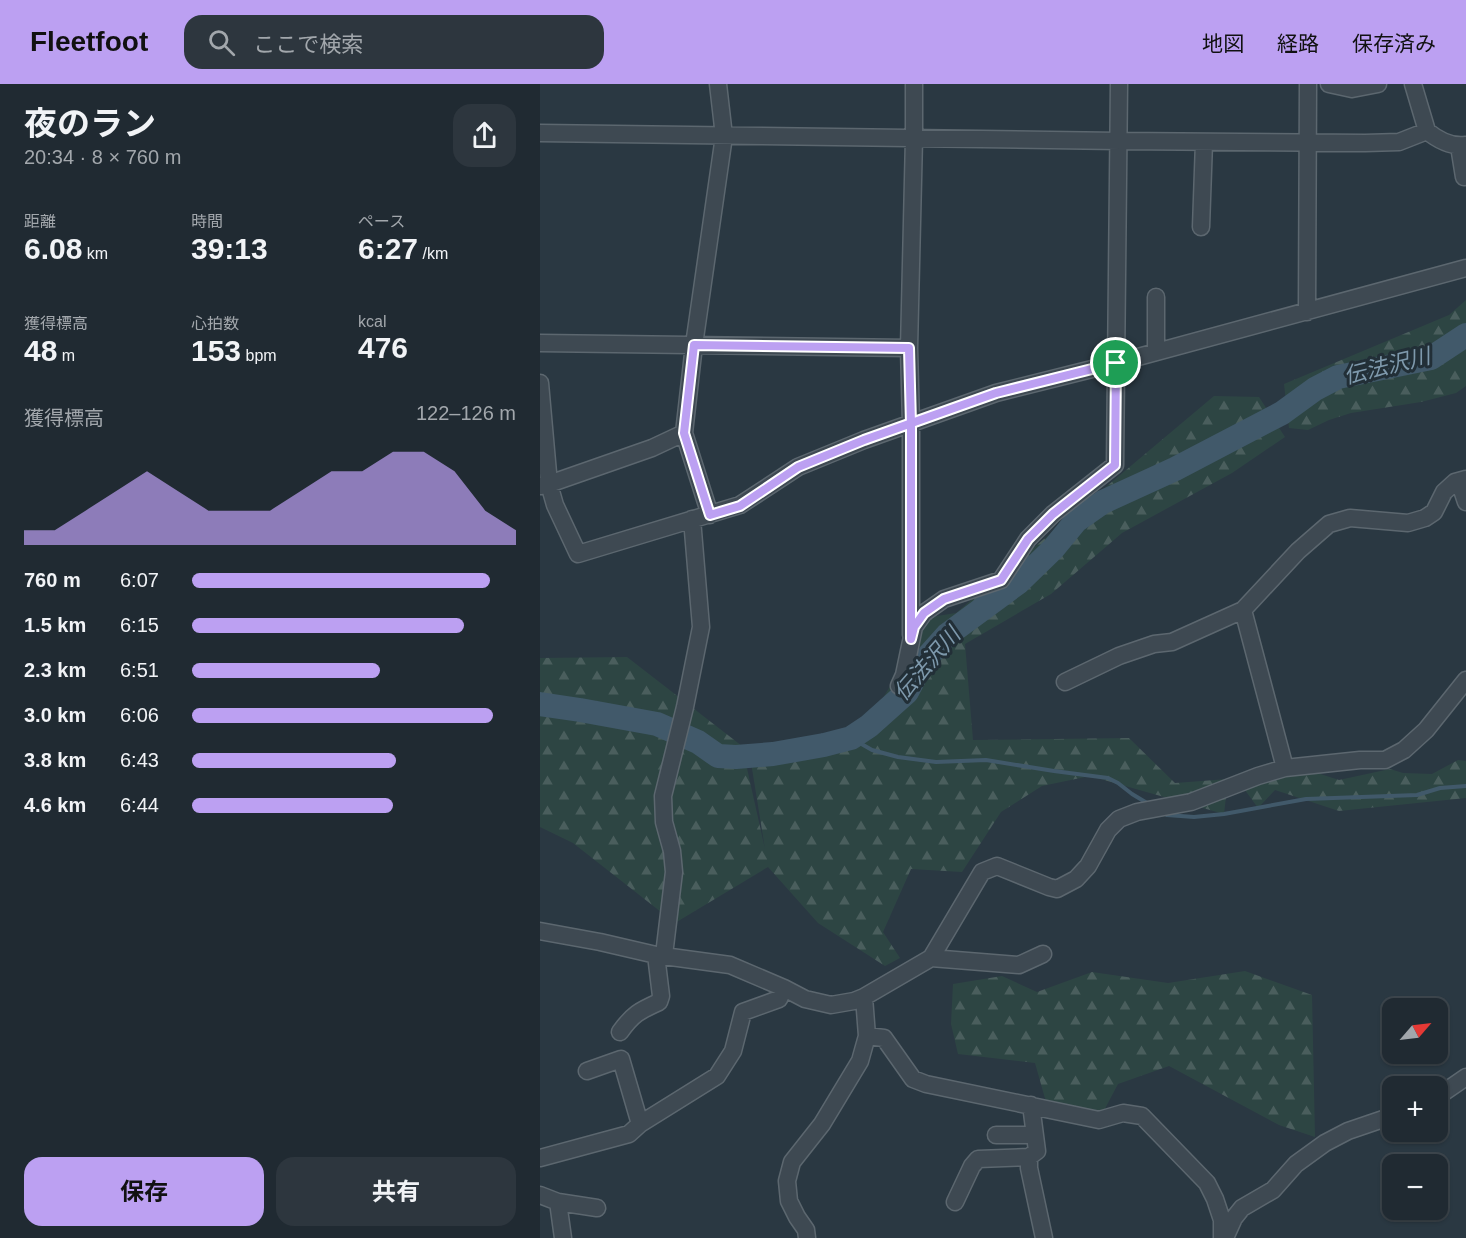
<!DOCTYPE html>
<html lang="ja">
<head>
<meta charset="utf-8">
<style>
  body { margin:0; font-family:Helvetica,"Noto Sans JP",sans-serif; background:#2d363e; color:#f1f3f6; height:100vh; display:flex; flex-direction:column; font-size:22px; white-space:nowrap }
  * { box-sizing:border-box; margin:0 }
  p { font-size:20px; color:#a2a7ac }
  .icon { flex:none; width:33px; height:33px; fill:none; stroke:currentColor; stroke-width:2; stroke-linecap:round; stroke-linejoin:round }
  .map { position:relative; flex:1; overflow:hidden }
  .drawer { display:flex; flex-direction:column; background:#202a32; width:540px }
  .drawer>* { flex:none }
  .needle { width:39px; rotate:62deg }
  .buttons { position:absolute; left:842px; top:914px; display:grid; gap:12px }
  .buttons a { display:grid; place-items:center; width:66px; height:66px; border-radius:12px; background:#202a32; box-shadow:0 2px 4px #0004,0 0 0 2px #3d464d; font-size:30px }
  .pin { position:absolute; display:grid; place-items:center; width:51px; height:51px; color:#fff; margin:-26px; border:3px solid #fff; border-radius:50%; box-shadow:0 2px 6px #0007 }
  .round { display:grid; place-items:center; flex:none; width:63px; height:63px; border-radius:18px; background:#2d363e }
  .overview { display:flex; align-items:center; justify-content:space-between; height:102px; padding:0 24px }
  h1 { font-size:33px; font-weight:700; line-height:45px }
  .stats { display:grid; grid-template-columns:repeat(3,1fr); gap:9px; height:102px; padding:6px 24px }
  .stats div { display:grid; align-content:center }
  .stats b { font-size:30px; font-weight:700 }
  .stats small { font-size:16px; font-weight:400 }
  .stats p { font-size:16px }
  .chart { height:168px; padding:12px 24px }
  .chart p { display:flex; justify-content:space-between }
  .chart svg { width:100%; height:108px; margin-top:6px; fill:#bca0f2; opacity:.7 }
  .action { display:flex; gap:12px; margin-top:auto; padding:12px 24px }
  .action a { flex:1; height:69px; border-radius:18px; background:#bca0f2; color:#111; font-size:24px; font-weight:700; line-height:69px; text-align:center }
  .action a+a { background:#2d363e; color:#f1f3f6 }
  ul { padding:0 24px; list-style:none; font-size:20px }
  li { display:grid; grid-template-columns:96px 72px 1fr; align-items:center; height:45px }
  li i { height:15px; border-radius:8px; background:#bca0f2 }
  header { display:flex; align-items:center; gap:36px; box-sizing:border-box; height:84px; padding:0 30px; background:#bca0f2; color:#111 }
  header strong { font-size:28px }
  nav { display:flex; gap:33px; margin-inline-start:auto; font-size:21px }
  .search { width:420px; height:54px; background:#2d363e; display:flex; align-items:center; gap:15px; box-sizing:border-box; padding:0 21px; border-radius:18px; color:#a2a7ac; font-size:22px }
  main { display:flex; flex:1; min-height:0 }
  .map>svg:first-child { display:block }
</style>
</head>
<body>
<header>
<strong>Fleetfoot</strong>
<div class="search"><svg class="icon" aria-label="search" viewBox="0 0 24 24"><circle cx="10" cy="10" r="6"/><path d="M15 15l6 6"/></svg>ここで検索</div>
<nav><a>地図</a><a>経路</a><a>保存済み</a></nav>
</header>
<main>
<section class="drawer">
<div class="overview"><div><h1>夜のラン</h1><p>20:34 · 8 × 760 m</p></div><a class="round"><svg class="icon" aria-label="share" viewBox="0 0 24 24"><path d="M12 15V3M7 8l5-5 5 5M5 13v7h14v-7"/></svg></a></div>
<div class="stats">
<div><p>距離</p><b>6.08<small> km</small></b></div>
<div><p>時間</p><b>39:13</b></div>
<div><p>ペース</p><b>6:27<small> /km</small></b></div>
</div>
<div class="stats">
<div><p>獲得標高</p><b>48<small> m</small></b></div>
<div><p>心拍数</p><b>153<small> bpm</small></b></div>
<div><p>kcal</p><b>476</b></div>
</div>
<div class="chart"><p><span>獲得標高</span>122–126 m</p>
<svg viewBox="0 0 160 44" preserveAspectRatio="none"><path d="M0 44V38L10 38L20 30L30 22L40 14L50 22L60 30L70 30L80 30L90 22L100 14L110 14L120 6L130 6L140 14L150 30L160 38V44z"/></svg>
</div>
<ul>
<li><b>760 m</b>6:07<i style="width:92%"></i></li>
<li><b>1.5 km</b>6:15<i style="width:84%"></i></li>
<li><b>2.3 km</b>6:51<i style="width:58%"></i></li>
<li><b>3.0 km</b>6:06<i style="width:93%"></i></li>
<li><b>3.8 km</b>6:43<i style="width:63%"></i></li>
<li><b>4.6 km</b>6:44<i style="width:62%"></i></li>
</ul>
<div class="action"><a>保存</a><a>共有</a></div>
</section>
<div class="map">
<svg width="926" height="1154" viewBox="0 0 926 1154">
  <defs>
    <pattern id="forest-firs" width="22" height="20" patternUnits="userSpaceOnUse" patternTransform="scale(1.5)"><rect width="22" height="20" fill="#2d4543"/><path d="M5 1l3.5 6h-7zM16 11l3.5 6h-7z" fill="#4a5e5d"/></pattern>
  </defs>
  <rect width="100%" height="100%" fill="#2a3842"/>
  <path fill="url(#forest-firs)" d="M926,216V302L916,309L881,318L811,329L789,336L768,346L749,344L744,300L909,231Z
    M674,312L719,313L745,353L692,389L582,449L511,510L425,560L433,656L589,654L635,699L688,695L684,730L550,692L502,702L461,728L422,788L371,785L343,848L360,874L345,882L278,839L228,783L135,839L33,759L0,743V574L87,573L202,662L225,765L210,672L317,658L391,533L416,529Z
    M918,676L926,677V714L799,727L735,706L718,724L702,702L768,686L799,696L850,685L863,689L892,690Z
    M705,887L772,911L775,1053L739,1041L629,982L578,1000L559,1036L508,1025L495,979L418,970L411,940L413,900L462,892L497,908L552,888L628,899Z"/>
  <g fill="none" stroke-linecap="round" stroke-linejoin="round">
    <path stroke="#41596a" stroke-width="4" d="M311,654L332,666L358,673L396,678L446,676L514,687L568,694L578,699L592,710L607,719
      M624,729L627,731L654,733L684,730L766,715L877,711L900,704L926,702"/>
    <path stroke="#41596a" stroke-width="24" d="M0,620L40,626L117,640L158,658L178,672L196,673L233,670L284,661L311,654L329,642L367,608L377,589L390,570L407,551L479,498L513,465L536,437L563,418L635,385L742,329L775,305L798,293L891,274L926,251"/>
    <defs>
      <path id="minor" d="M789,0L812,5L838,0
        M873,0L887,47
        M0,49L579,57L825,59L859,58L887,47C898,56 912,63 926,61
        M919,62L924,93
        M661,143L664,58
        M616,213V268
        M767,228L768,0
        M0,259L369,264
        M0,299L9,400L15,421L38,470L200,421L258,383L324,356L456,309L576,279L926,184
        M919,397L926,418
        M1,402L9,400L112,364L144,349
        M170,431L144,349L154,261L184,52L178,0
        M371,551V340L369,264L374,54V0
        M525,598L579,572L614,560L632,558L703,526
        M359,602L364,591L374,543L384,529L404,515L461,496L488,455L513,430L575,381L579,0
        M745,684L703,526L758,467L789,440L810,434L868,439L885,434L894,428L904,408L915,398L926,395
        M0,847L60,858L116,871L190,881L244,904L265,915L291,921L314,917L324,913L391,874L442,788L457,782L509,803L517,805L536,795L548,782L568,746L579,735L597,728L651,718L718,692L745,684L820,676H845L864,666L886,646L926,596
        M124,871L134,788L132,767L124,738L123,712L145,623L161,543L152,435
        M391,874L479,881L503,870
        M80,948C93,930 99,927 119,918L121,912L116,871
        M327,952L344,954L373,995L386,1000L559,1036L583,1029L602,1032L667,1099L675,1115L682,1136V1154
        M47,987L81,975L100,1040
        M897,1013L926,993
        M491,1021L497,1067L489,1073V1084L504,1154
        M456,1051H494
        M0,1074L89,1050L100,1040L177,992L193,967L203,928L239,915L244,904
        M0,1111L18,1118L23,1154
        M18,1118L57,1124
        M415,1118L432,1082L438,1075L489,1073
        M267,1154L266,1146L257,1133L249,1117L247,1097L252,1078L282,1040L320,977L327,952L324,913
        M685,1154L694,1134L702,1124L733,1106L756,1080L785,1059L808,1047L852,1032"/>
    </defs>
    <use href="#minor" stroke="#5c676f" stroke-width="19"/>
    <use href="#minor" stroke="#3e4952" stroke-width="16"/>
  </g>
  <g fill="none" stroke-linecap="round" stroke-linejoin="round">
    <defs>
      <path id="route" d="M576,279L456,309L324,356L258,383L200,422L170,431L144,349L154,261L369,264L371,340V555L374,543L384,529L404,515L461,496L488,455L513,430L575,381L576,279"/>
    </defs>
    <use href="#route" stroke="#fff" stroke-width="12"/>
    <use href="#route" stroke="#bca0f2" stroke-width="8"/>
  </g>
  <g text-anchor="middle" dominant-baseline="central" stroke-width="6" stroke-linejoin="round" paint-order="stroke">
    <g font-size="22" font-style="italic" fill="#7e99ac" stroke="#222f37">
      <text transform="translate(847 282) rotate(-14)">伝法沢川</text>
      <text transform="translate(387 580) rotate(-49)">伝法沢川</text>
    </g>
  </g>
</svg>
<div class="buttons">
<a><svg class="needle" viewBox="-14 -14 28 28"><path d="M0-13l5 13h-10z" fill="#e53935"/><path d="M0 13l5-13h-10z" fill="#a2a7ac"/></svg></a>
<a>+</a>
<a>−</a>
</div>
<div class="pin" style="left:576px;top:279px;background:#1e9e55"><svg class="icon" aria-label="arrive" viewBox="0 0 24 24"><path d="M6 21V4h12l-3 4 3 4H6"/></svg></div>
</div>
</main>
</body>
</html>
